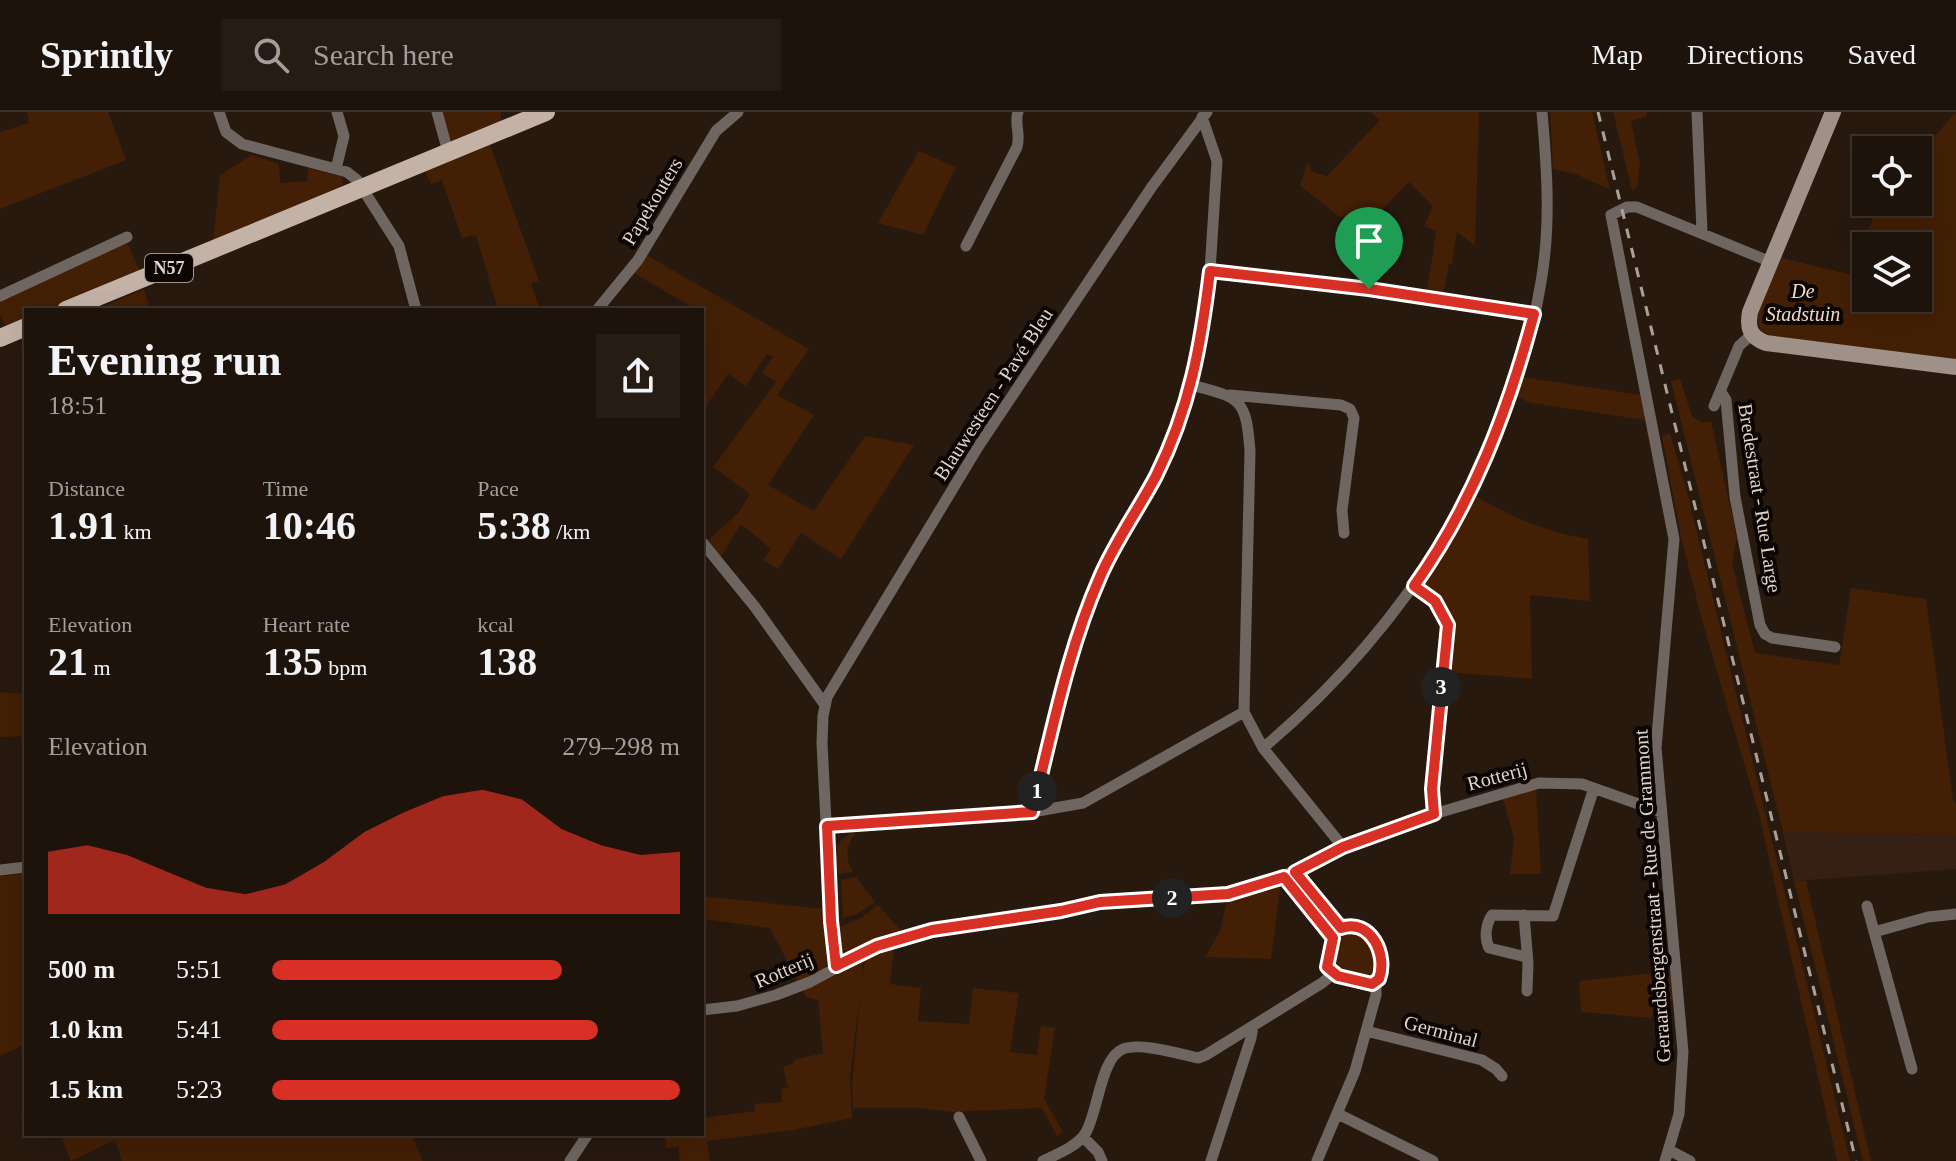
<!DOCTYPE html>
<html lang="en">
<head>
<meta charset="utf-8">
<style>
  body { margin:0; font-family:Georgia,serif; background:#261c14; color:#f1f3f6; height:100vh; display:flex; flex-direction:column; font-size:30px; white-space:nowrap }
  * { box-sizing:border-box; margin:0 }
  p { font-size:26px; color:#a19e9d }
  .icon { flex:none; width:44px; height:44px; fill:none; stroke:currentColor; stroke-width:2; stroke-linecap:round; stroke-linejoin:round }
  .map { position:relative; flex:1; overflow:hidden }
  .drawer { position:absolute; left:24px; top:196px; width:680px; height:828px; display:flex; flex-direction:column; background:#1e130b; border-radius:0px; box-shadow:0 8px 32px #0002,0 0 0 2px #3c322c }
  .drawer>* { flex:none }
  .buttons { position:absolute; left:1852px; top:24px; display:grid; gap:16px }
  .buttons a { display:grid; place-items:center; width:80px; height:80px; border-radius:0px; background:#1e130b; box-shadow:0 8px 32px #0002,0 0 0 2px #3c322c; font-size:40px }
  .pin { position:absolute; display:grid; place-items:center; width:68px; height:68px; color:#fff; margin:-82px -34px; border-radius:50% 50% 50% 0; rotate:-45deg; box-shadow:0 0 8px #0007 }
  .pin .icon { rotate:45deg }
  .km { position:absolute; width:40px; height:40px; margin:-20px; border-radius:50%; background:#222; color:#fff; font-size:22px; line-height:40px; text-align:center }
  .round { display:grid; place-items:center; flex:none; width:84px; height:84px; border-radius:0px; background:#261c14 }
  .summary { display:flex; align-items:center; justify-content:space-between; height:136px; padding:0 24px }
  h1 { font-size:44px; font-weight:600; line-height:60px }
  .figures { display:grid; grid-template-columns:repeat(3,1fr); gap:12px; height:136px; padding:8px 24px }
  .figures div { display:grid; align-content:center }
  .figures b { font-size:40px; font-weight:600 }
  .figures small { font-size:22px; font-weight:400 }
  .figures p { font-size:22px }
  .chart { height:224px; padding:16px 24px }
  .chart p { display:flex; justify-content:space-between }
  .chart svg { width:100%; height:144px; margin-top:8px; fill:#d93025; opacity:.7 }
  ul { padding:0 24px; list-style:none; font-size:26px }
  li { display:grid; grid-template-columns:128px 96px 1fr; align-items:center; height:60px }
  li i { height:20px; border-radius:10px; background:#d93025 }
  header { display:flex; align-items:center; gap:48px; box-sizing:border-box; height:112px; padding:0 40px; background:#1e130b; border-bottom:2px solid #3c322c }
  header strong { font-size:38px }
  nav { display:flex; gap:44px; margin-inline-start:auto; font-size:28px }
  .search { width:560px; height:72px; background:#261c14; display:flex; align-items:center; gap:20px; box-sizing:border-box; padding:0 28px; border-radius:0px; color:#a19e9d; font-size:30px }
  .map>svg:first-child { display:block }
</style>
</head>
<body>
<header>
<strong>Sprintly</strong>
<div class="search"><svg class="icon" aria-label="search" viewBox="0 0 24 24"><circle cx="10" cy="10" r="6"/><path d="M15 15l6 6"/></svg>Search here</div>
<nav><a>Map</a><a>Directions</a><a>Saved</a></nav>
</header>
<div class="map">
<svg width="1956" height="1049" viewBox="0 0 1956 1049">
  <rect width="100%" height="100%" fill="#28190f"/>
  <path fill="#362013" d="M1783,720L1956,723V757L1794,769Z"/>
  <path fill="#431f05" fill-rule="evenodd" d="M27,0H108L126,48L0,97V20L29,11Z
    M442,0H500L502,9L451,31Z
    M1371,0H1479L1475,134L1457,120L1452,152H1449L1443,182L1427,180L1436,119L1424,114L1433,94L1409,70L1371,109L1338,104L1300,73L1307,51L1311,54L1310,59L1327,64L1380,8Z
    M1550,0H1592L1610,78L1576,62L1553,57Z
    M1613,0H1647L1646,5L1631,9L1640,51L1637,75L1632,78Z
    M1956,0V247L1772,224C1766,221 1760,219 1758,212C1753,198 1776,161 1782,146L1853,163L1876,97L1881,90H1918V43ZM1866,134H1918V186H1866Z
    M490,33L539,169L531,171L540,198H498L476,123L462,126L442,68L431,72L425,59Z
    M919,39L956,55L923,123L878,111Z
    M252,43L279,52L280,71L307,69L308,56L342,65L343,72L339,77L213,129L220,63Z
    M127,130L140,159L47,198H26V207L6,216L0,202V189Z
    M645,142L809,237L777,283L814,303L768,373L814,399L865,324L914,333L841,447L801,421L778,457L763,448L771,437L741,412L721,445L706,430L739,400L750,382L713,355L776,270L762,261L773,245L767,242L746,274L728,262L702,300V198H697L634,161Z
    M144,177L150,198H95Z
    M1522,265L1641,283L1645,308L1531,291L1517,285Z
    M1680,267L1692,304L1703,311L1711,309L1737,426L1732,452L1755,541L1839,553L1851,476L1926,487L1953,688L1956,691V723L1783,720L1671,269Z
    M1670,321L1687,380L1850,1049H1837L1759,702L1702,508L1681,425L1662,324Z
    M1476,384C1509,404 1549,421 1588,427L1590,489L1530,483L1532,567L1447,560L1450,502L1421,474L1441,446Z
    M0,580L26,582V624L0,625Z
    M1536,677L1541,762H1510L1514,727L1503,686Z
    M854,720L856,722C845,733 845,747 853,760L836,762C836,742 833,729 854,720Z
    M26,762V940L23,933L0,944V764Z
    M856,765L875,790L857,802L843,806L841,768Z
    M1794,769H1806L1871,1049H1863Z
    M1281,770L1271,847L1205,845L1220,819L1227,788L1260,780L1274,771Z
    M702,784L824,797C825,811 833,851 822,860C815,864 805,867 798,870L770,816L702,807Z
    M878,793L903,821L856,840L843,839L839,834L837,816L861,806Z
    M1354,818C1371,826 1386,846 1373,864C1361,866 1341,862 1334,852C1333,835 1336,821 1354,818Z
    M894,835L890,872L921,876L918,909L969,912L973,876L1019,881L1010,940L1037,943L1041,914L1055,916L1044,987L1063,1020L1057,1024L1042,996L951,1000L920,996H853L852,974L860,882L850,965L852,1006L793,1018L707,1029L710,1049H680L678,1035L666,1036V1022H702V1006L755,999V992L782,990L781,977L788,976L783,955L794,951V948L823,941L818,888L806,885L802,877L863,844L862,871L865,843Z
    M1670,859L1674,888L1654,892L1652,906L1581,900L1579,869Z
    M60,1022H411L423,1049H122L115,1028L71,1049Z"/>
  <g fill="none" stroke-linecap="round" stroke-linejoin="round">
    <path stroke="#6f6661" stroke-width="11" d="M219,0L226,20L242,32L347,60L357,68L399,134L416,198
      M437,0L448,40
      M1697,0L1702,120
      M336,57L344,24L337,0
      M966,134L1017,35C1021,22 1014,12 1018,0
      M1210,159L1369,177L1534,202
      M0,184L127,125
      M597,198L638,148L716,19L738,0
      M1191,273C1241,286 1246,286 1250,339L1244,600L1263,636L1343,735
      M1721,280L1726,288L1735,385L1760,513L1765,522L1772,526L1835,535
      M1230,283L1341,293L1350,297L1354,306L1342,398L1344,421
      M1714,294L1739,234L1752,222
      M702,430L755,495L825,593
      M1414,474L1435,489L1448,513L1432,677L1434,702
      M1263,636C1404,517 1511,354 1541,170C1551,113 1547,57 1542,0
      M1032,700L1076,524L1100,463L1156,363L1177,316L1200,235L1210,159L1217,49L1202,5
      M827,714L1032,700L1083,691L1244,600
      M0,758L26,755
      M1295,760L1341,816
      M1284,765L1333,826
      M1867,794L1912,957
      M1524,803L1528,851L1527,879
      M1874,820L1928,805L1956,802
      M1526,845L1489,836C1484,825 1486,812 1492,803L1553,804L1594,676
      M836,854L831,809L822,631L823,604L827,585L978,335L1151,76L1207,0
      M702,898L737,894L776,883L810,870L877,834L932,818L1061,799L1100,790L1241,780L1321,749L1343,735L1434,702L1539,671L1582,672L1661,700
      M1366,919L1482,948L1496,957L1502,964
      M1338,1002L1433,1049
      M959,1005L981,1049
      M1083,1025L1098,1040L1102,1049
      M1669,1038L1690,1049
      M570,1049L588,1022
      M1043,1049C1057,1042 1076,1035 1085,1022C1098,1002 1100,946 1123,937C1139,930 1180,942 1198,946L1206,943L1322,871L1334,861
      M1211,1049L1251,926L1253,914
      M1317,1049L1355,959L1376,883V871L1384,852C1382,843 1376,825 1367,819C1356,811 1340,812 1334,824C1329,833 1330,845 1327,855L1338,864L1376,871
      M1665,1049L1679,1002L1683,940L1656,636L1674,427L1611,103L1627,95H1637L1771,150"/>
    <path stroke="#9f9188" stroke-width="16" d="M1833,0L1750,200C1747,216 1750,225 1766,231L1956,255"/>
    <path stroke="#c4b2a7" stroke-width="18" d="M66,198L546,0
      M0,226L26,215"/>
    <path stroke="#aca098" stroke-width="3" stroke-dasharray="10 10" stroke-linecap="butt" d="M1598,0L1856,1049"/>
  </g>
  <g fill="none" stroke-linecap="round" stroke-linejoin="round">
    <defs>
      <path id="route" d="M1210,159L1369,177L1534,202C1508,299 1473,391 1414,474L1435,489L1448,513L1432,677L1434,702L1343,735L1295,760L1341,816C1371,806 1388,843 1379,867L1372,872L1338,864L1327,855L1333,826L1284,765L1228,782L1100,790L1061,799L932,818L877,834L836,854L831,809L827,714L1032,700C1052,621 1067,540 1100,465C1115,430 1138,398 1156,364C1190,296 1201,233 1210,159Z"/>
    </defs>
    <use href="#route" stroke="#fff" stroke-width="16"/>
    <use href="#route" stroke="#d93025" stroke-width="10"/>
  </g>
  <g text-anchor="middle" dominant-baseline="central" stroke-width="8" stroke-linejoin="round" paint-order="stroke">
    <rect fill="#0c0603" stroke="#a09690" stroke-width="2" x="145" y="142" width="48" height="28" rx="6"/>
    <g font-size="18" font-weight="bold" fill="#dfd4cd">
      <text x="169" y="156">N57</text>
    </g>
    <g font-size="20" fill="#dfd4cd" stroke="#0c0603">
      <text transform="translate(652 89) rotate(-59)">Papekouters</text>
      <text transform="translate(993 282) rotate(-57)">Blauwesteen - Pavé Bleu</text>
      <text transform="translate(1760 386) rotate(81)">Bredestraat - Rue Large</text>
      <text transform="translate(1497 664) rotate(-15)">Rotterij</text>
      <text transform="translate(1652 784) rotate(-94)">Geraardsbergenstraat - Rue de Grammont</text>
      <text transform="translate(784 858) rotate(-23)">Rotterij</text>
      <text transform="translate(1441 919) rotate(15)">Germinal</text>
    </g>
    <g font-size="20" font-style="italic" fill="#f0d9cb" stroke="#0c0603">
      <text x="1803" y="179">De<tspan x="1803" dy="23">Stadstuin</tspan></text>
    </g>
  </g>
</svg>
<div class="buttons">
<a><svg class="icon" aria-label="locate" viewBox="0 0 24 24"><circle cx="12" cy="12" r="6"/><path d="M12 2v4M12 18v4M2 12h4M18 12h4"/></svg></a>
<a><svg class="icon" aria-label="layers" viewBox="0 0 24 24"><path d="M12 4l9 5-9 5-9-5zM3 14l9 5 9-5"/></svg></a>
</div>
<div class="pin" style="left:1369px;top:177px;background:#1e9e55"><svg class="icon" aria-label="arrive" viewBox="0 0 24 24"><path d="M6 21V4h12l-3 4 3 4H6"/></svg></div>
<b class="km" style="left:1037px;top:679px">1</b>
<b class="km" style="left:1172px;top:786px">2</b>
<b class="km" style="left:1441px;top:575px">3</b>
<section class="drawer">
<div class="summary"><div><h1>Evening run</h1><p>18:51</p></div><a class="round"><svg class="icon" aria-label="share" viewBox="0 0 24 24"><path d="M12 15V3M7 8l5-5 5 5M5 13v7h14v-7"/></svg></a></div>
<div class="figures">
<div><p>Distance</p><b>1.91<small> km</small></b></div>
<div><p>Time</p><b>10:46</b></div>
<div><p>Pace</p><b>5:38<small> /km</small></b></div>
</div>
<div class="figures">
<div><p>Elevation</p><b>21<small> m</small></b></div>
<div><p>Heart rate</p><b>135<small> bpm</small></b></div>
<div><p>kcal</p><b>138</b></div>
</div>
<div class="chart"><p><span>Elevation</span>279–298 m</p>
<svg viewBox="0 0 160 44" preserveAspectRatio="none"><path d="M0 44V25L10 23L20 26L30 31L40 36L50 38L60 35L70 28L80 19L90 13L100 8L110 6L120 9L130 18L140 23L150 26L160 25V44z"/></svg>
</div>
<ul>
<li><b>500 m</b>5:51<i style="width:71%"></i></li>
<li><b>1.0 km</b>5:41<i style="width:80%"></i></li>
<li><b>1.5 km</b>5:23<i style="width:100%"></i></li>
</ul>
</section>
</div>
</body>
</html>
